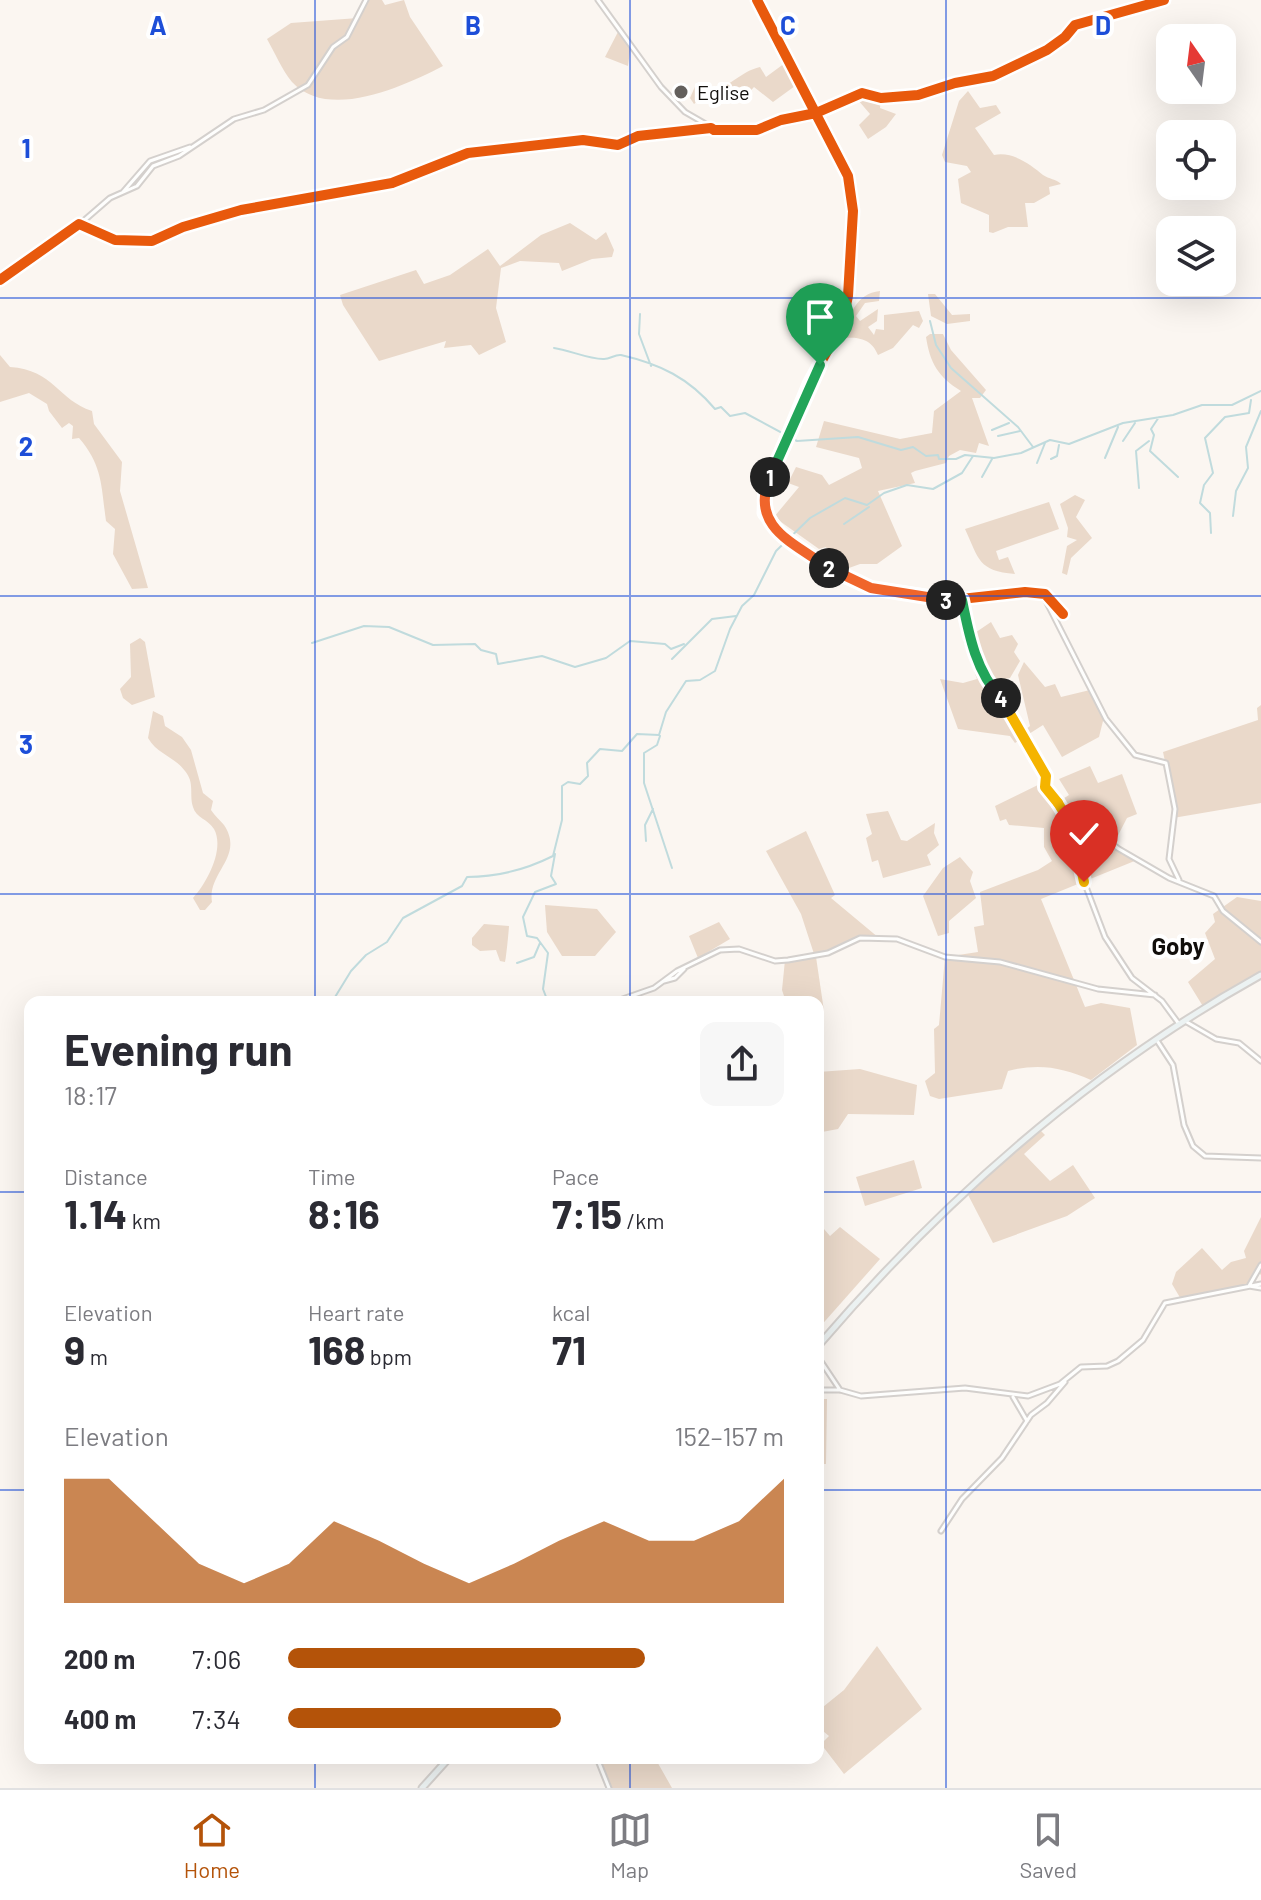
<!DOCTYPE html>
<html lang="en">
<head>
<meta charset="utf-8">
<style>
  body { margin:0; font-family:Barlow,sans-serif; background:#f7f7f7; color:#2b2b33; height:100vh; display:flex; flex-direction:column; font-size:30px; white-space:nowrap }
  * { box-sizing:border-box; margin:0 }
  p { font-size:26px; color:#7c7c81 }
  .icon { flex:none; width:44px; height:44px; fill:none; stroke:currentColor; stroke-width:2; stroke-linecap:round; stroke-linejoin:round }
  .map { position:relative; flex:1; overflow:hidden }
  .side { position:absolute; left:24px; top:996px; width:800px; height:768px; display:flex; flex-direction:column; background:#fff; border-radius:16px; box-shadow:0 8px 32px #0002 }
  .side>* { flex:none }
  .needle { width:52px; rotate:346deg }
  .tools { position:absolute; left:1156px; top:24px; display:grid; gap:16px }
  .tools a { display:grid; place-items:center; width:80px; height:80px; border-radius:16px; background:#fff; box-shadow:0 8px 32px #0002; font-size:40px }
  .pin { position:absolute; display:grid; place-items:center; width:68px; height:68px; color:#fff; margin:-82px -34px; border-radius:50% 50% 50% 0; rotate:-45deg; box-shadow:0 0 8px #0007 }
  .pin .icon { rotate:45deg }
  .km { position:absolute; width:40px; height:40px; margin:-20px; border-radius:50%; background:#222; color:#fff; font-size:22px; line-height:40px; text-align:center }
  .round { display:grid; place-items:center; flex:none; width:84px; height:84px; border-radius:16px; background:#f7f7f7 }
  .headline { display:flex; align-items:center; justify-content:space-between; height:136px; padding:0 40px }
  h1 { font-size:44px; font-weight:700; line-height:60px }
  .stats { display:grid; grid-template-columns:repeat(3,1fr); gap:12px; height:136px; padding:8px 40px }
  .stats div { display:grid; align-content:center }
  .stats b { font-size:40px; font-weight:700 }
  .stats small { font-size:22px; font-weight:400 }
  .stats p { font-size:22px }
  .chart { height:224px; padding:16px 40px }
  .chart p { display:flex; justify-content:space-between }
  .chart svg { width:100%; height:144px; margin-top:8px; fill:#b45309; opacity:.7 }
  ul { padding:0 40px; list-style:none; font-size:26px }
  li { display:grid; grid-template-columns:128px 96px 1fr; align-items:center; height:60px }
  li i { height:20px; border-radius:10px; background:#b45309 }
  .dock { display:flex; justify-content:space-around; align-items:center; height:112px; border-top:2px solid #e1e1e2; background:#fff; font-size:22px; color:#7c7c81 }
  .dock a { display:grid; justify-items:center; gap:4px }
  .dock .current { color:#b45309 }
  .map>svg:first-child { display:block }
</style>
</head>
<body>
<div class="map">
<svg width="1261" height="1788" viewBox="0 0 1261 1788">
  <rect width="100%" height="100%" fill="#fbf6f1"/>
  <path fill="#ead9ca" d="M366,0H382L385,5L404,0L410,17L443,66C406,85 329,122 292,82C282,70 275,53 267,39L291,23L358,18Z
    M619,30L631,44L628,66L605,57Z
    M785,63L795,86L773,102L754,87L745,97L706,104L700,99L694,104L690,98L697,82L710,92C726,90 741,71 760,67L766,77Z
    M968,91L980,108L996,105L1001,113L975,128L994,155C1013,151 1031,165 1043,175C1049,179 1056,179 1061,184L1049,187L1050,194L1034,203H1025L1028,227H1008L993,233L989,232V215L961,203L958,179L971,172L967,166L945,162L942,155L959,101Z
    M870,95L881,98L880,108L896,114L886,127L868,139L859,125L870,114L858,100Z
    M570,223L596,240L606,232L614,250L612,257L592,259L562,271L559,263L520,261L501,268L496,308L506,342L479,355L471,345L444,348L446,341L379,361L343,305L340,295L416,270L424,284L450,275L488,249L500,266L541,235Z
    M880,291L879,301L865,303L856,316L860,321L878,309L877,321L868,327L874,335L876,329L884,330V315L919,311L923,321L919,328L913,325L893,348L878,355C871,338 858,337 842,338C848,317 856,293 880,291Z
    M928,294H935L952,315L970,314V321L947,324L931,316Z
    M930,334H943L951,350L986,390L980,398H972L989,446L979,443L976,453L960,450L949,456L946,463L915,471L911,473L915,483L878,491L902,546L877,564H860L838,572L826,547L819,549L774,517L799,487L788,483L796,467L822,475L829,485L862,468L859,458L816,447L824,421L900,439L932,433L934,411L961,391C938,377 930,363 926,337Z
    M0,355L10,367C54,370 58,400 92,411L94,424L122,462L120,491L148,588L132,589L113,554L115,529L106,521C101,486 103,466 79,438L72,439L73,426L69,423L62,428L49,411L47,404L29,393L0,402Z
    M1075,495L1085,500L1076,517L1092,538L1071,558L1067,575L1062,573L1067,546L1077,540L1067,537L1068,528L1060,504Z
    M1049,502L1059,529L996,551L999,560L1008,557L1015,574C978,571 979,559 965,529Z
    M991,622L1000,638L1012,635L1018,644L1014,652L1020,661L1010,678L988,682L1006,703L1010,718L1021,733L1030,726L1018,675L1024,662L1045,687L1055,684L1061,697L1090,690L1104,717L1099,737L1062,757L1043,725L1015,743L1010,736L958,729L940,679L963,683L977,679L963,641Z
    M140,638L145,642L155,697L132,705L123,698L120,689L131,677L130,644Z
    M1261,705V803L1173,818L1175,809L1163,752L1258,720L1257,708Z
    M153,711L163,716L165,726L182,737L191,750L203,793L213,801L211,810C215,816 220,820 224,825C245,857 207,872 212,902L205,910H200L193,898C207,883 225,849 214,829C208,819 196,818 193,807C189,794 195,783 185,771C174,756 158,755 148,738Z
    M1090,766L1098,783L1122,774L1137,814L1127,818L1113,845L1137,860L1041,899L1085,1007L1101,1003L1130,1008L1137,1045L1091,1080C1062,1067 1038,1063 1008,1071L1002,1089L939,1099L930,1096L925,1081L935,1073L934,1029L939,1025L945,957L978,952L974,927L984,925L980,892L1038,870L1052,861L1044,847V828L1009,825L1006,819L1000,821L995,806L1046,781L1045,787L1058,802L1069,795L1059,779Z
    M888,811L901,840L907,841L935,823L934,833L939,845L927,855L931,865L883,878L878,860L872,862L866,838L872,834L866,814Z
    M806,831L835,895L831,898L879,938L853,940L816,957L824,1011L818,1025V1002H786L782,990L785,960L815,957L801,914L766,851Z
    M960,857L973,872L970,881L976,898L949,921V933L938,936L923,896L943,868Z
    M1237,897L1261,901V975L1204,1008L1188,982L1215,959L1205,933L1215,922L1213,914Z
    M545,905L597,909L616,932L595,956H562L547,932Z
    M719,922L730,939L698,958L689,936Z
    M484,924L509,926C509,929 506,960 505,962L500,961L496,950L480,951L472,945V938Z
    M860,1069L917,1085L914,1115L848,1114L838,1129L822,1132L818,1122V1072Z
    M1037,1127L1045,1135L1024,1154L1050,1181L1073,1165L1095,1198L1067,1216L993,1243L965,1189Z
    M914,1160L922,1188L865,1206L856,1177Z
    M1261,1217V1275L1257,1271L1249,1286L1182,1301L1172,1284L1176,1272L1202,1248L1222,1270L1231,1262L1246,1258L1244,1251Z
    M818,1222L830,1236L840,1227L880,1259L818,1329Z
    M818,1399H827L826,1464H818Z
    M877,1646L922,1709L844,1774L821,1744L829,1736L818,1727V1711L844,1690Z
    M597,1758H619L624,1764L655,1758L672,1788H609Z"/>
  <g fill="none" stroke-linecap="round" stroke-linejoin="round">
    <path stroke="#c0dbdd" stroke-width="2" d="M640,314L639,334L651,366
      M930,321L936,345L951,368L1018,427L1033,447
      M554,348C569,350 588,359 603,359C609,360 615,354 621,355C660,364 689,378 715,409L721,407L730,416L745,413L797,441L858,437L901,450L913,447L926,456L938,455L939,459H956L965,455L994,458L1021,453L1050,440L1069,444L1123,423L1173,415L1202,405H1232L1261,391
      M1159,417L1151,429L1154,435L1150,451L1178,477
      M992,430L1009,423
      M998,436L1020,431
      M1123,441L1135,423
      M1105,458L1118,427
      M1051,459L1057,456L1059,445
      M1037,463L1045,443
      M982,477L992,459
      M1139,488L1136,451L1149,441
      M1233,516L1236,491L1248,468L1246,447L1261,411
      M844,524L869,507
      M1211,533L1210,513L1200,503L1204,485L1213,473L1205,438L1225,417L1249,413L1251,400
      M312,643L364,626L389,627L433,645L475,644L481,650L496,654L498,664L542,656L575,667L606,658L630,641L665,644L671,649L684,644
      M672,659L712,619L736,616
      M660,736L657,745L644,753V783L672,868
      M646,841L645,825L653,809
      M517,963L534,957L540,943
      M332,1002L351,971L366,955L387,942L403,918L462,886L467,877C497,877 525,870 553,856L562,820V786L568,782L580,784L588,776L587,763L600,749L622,751L637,734L659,735L666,712L686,681L700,680L715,671L730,629L742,606L754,595L776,551L810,518L845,498L867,505L884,493L907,485L933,489L962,473L973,456
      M548,1002L543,989L548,953L537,938L527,936L523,917L535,892L556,884L551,876L555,854"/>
    <defs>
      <path id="minor" d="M598,0L661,87L685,112L711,127
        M757,0L848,176L853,211L848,296L842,324L810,382L765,490L764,513L780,533L830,570L871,588L952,600L1025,592L1045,594L1063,614
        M123,192L150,161L190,147
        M80,224L110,198L137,186L153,166L179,156L234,119L264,110L308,85L333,47L347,37L366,0
        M0,280L79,224L115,240L152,241L183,227L241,210L392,183L468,153L583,140L618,145L638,136L711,128L714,130H757L781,120L816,113L862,93L881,98L918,95L955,83L993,76L1047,50L1065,37L1075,25L1164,0
        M959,593L982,670L1006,703L1010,718L1046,776L1045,787L1072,826L1080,871L1105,937L1132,978L1162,1001L1179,1024
        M1043,595L1106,719L1135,755L1166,763L1175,809L1169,859L1179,880
        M1066,811L1119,849L1169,878L1214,896L1223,911L1261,942
        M664,981L675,978L684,969
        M614,1002L654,988L677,971L720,950L739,949L775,961L788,960L828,953L860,938L897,939L945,957L1000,962L1098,989L1155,995
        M1185,1021L1216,1039L1239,1043L1261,1061
        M1156,1039L1173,1065L1184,1125L1193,1146L1205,1156L1261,1158
        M1261,1265L1249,1286L1261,1288
        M818,1357L840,1390
        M818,1390H840L861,1396L965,1388L1028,1396L1060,1384L1081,1367L1107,1366L1118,1361L1143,1340L1165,1303L1261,1284
        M1013,1397L1027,1421
        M941,1531L962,1499L1002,1458L1031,1415L1047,1403L1065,1382
        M597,1758L609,1788"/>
      <path id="secondary" d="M818,1346C945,1198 1090,1070 1261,975
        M422,1788L449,1758"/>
    </defs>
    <use href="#minor" stroke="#d4d0cd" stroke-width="7"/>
    <use href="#secondary" stroke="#d4d0cd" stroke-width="9"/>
    <use href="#minor" stroke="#fefefd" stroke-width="3"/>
    <use href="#secondary" stroke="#ecf2f2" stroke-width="5"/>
    <defs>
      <path id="cycleway" d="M757,0L848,176L853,211L848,296L842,324L810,382L765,490L764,513L780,533L830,570L871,588L952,600L1025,592L1045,594L1063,614
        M0,280L79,224L115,240L152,241L183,227L241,210L392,183L468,153L583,140L618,145L638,136L711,128L714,130H757L781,120L816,113L862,93L881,98L918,95L955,83L993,76L1047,50L1065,37L1075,25L1164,0"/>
    </defs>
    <use href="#cycleway" stroke="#fff" stroke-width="15"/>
    <use href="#cycleway" stroke="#e8590c" stroke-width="10"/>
  </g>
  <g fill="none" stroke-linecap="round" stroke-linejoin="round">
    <defs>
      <path id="split-1" d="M770,477L820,365"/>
      <path id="split-2" d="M770,477C749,527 794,543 829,568"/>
      <path id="split-3" d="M829,568L871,588L946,600"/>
      <path id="split-4" d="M946,600H962C969,635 976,672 1001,698"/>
      <path id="split-5" d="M1001,698L1046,776L1045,787L1058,803"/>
      <path id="split-6" d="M1058,803L1072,826L1084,882"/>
    </defs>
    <use href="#split-1" stroke="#fff" stroke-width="16"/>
    <use href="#split-2" stroke="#fff" stroke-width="16"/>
    <use href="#split-3" stroke="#fff" stroke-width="16"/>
    <use href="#split-4" stroke="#fff" stroke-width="16"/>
    <use href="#split-5" stroke="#fff" stroke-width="16"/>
    <use href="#split-6" stroke="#fff" stroke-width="16"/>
    <use href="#split-1" stroke="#22a559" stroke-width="10"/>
    <use href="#split-2" stroke="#f0652b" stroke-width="10"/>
    <use href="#split-3" stroke="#f0652b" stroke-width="10"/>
    <use href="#split-4" stroke="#22a559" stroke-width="10"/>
    <use href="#split-5" stroke="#f5b400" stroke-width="10"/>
    <use href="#split-6" stroke="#f5b400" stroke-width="10"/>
  </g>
  <path fill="none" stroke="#1d4ed8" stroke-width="2" stroke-opacity="0.55" d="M315,0V1002M630,0V1002M946,0V1788M0,298H1261M0,596H1261M0,894H1261M0,1192H30M818,1192H1261M0,1490H30M818,1490H1261M315,1758V1788M630,1758V1788"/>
  <circle fill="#635f5c" stroke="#fff" stroke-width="3" cx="681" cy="92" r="8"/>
  <g text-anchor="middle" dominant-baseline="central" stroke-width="8" stroke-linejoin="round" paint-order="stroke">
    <g font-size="20" fill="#110e0b" stroke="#fff" text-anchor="start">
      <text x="697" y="92">Eglise</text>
    </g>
    <g font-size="24" font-weight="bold" fill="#110e0b" stroke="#fff">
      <text x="1178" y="945">Goby</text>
    </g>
  </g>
  <g font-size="26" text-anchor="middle" font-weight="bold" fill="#1d4ed8" stroke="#fff" stroke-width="8" stroke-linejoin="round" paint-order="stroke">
    <text x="158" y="35">A</text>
    <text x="473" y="35">B</text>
    <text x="788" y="35">C</text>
    <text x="1103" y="35">D</text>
    <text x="26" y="158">1</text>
    <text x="26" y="456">2</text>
    <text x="26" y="754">3</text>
  </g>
</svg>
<div class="tools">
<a><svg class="needle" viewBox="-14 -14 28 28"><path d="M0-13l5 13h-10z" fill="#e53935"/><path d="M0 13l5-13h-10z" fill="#7c7c81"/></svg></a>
<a><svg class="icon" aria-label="locate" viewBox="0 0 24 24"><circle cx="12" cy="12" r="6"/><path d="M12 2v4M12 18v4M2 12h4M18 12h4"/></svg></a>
<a><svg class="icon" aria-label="layers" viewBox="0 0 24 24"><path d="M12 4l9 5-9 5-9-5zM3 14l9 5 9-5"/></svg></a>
</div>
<div class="pin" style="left:820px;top:365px;background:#1e9e55"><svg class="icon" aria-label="arrive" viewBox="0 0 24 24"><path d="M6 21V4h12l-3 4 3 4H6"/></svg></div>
<div class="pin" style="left:1084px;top:882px;background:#d93025"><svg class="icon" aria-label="check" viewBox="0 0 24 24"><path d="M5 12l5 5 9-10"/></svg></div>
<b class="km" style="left:770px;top:477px">1</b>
<b class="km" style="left:829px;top:568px">2</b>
<b class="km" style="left:946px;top:600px">3</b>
<b class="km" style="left:1001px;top:698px">4</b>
<section class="side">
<div class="headline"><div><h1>Evening run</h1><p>18:17</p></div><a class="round"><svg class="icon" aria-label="share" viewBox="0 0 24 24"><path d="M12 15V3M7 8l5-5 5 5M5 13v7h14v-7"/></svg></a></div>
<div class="stats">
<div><p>Distance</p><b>1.14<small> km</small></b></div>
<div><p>Time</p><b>8:16</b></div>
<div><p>Pace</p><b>7:15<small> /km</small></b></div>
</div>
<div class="stats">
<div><p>Elevation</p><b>9<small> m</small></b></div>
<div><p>Heart rate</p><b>168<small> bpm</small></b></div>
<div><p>kcal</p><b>71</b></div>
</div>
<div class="chart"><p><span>Elevation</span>152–157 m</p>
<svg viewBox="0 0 160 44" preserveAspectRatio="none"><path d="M0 44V6L10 6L20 19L30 32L40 38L50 32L60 19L70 25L80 32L90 38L100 32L110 25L120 19L130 25L140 25L150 19L160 6V44z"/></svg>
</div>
<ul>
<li><b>200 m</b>7:06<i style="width:72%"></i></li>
<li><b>400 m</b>7:34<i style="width:55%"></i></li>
</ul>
</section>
</div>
<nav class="dock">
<a class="current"><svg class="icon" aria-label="home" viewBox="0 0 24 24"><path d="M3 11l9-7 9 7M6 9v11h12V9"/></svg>Home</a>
<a><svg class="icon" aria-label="map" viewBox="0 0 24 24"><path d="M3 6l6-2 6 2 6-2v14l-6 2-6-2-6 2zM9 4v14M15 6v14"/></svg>Map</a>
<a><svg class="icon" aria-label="saved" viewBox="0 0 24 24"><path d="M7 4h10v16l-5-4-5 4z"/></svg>Saved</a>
</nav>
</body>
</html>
